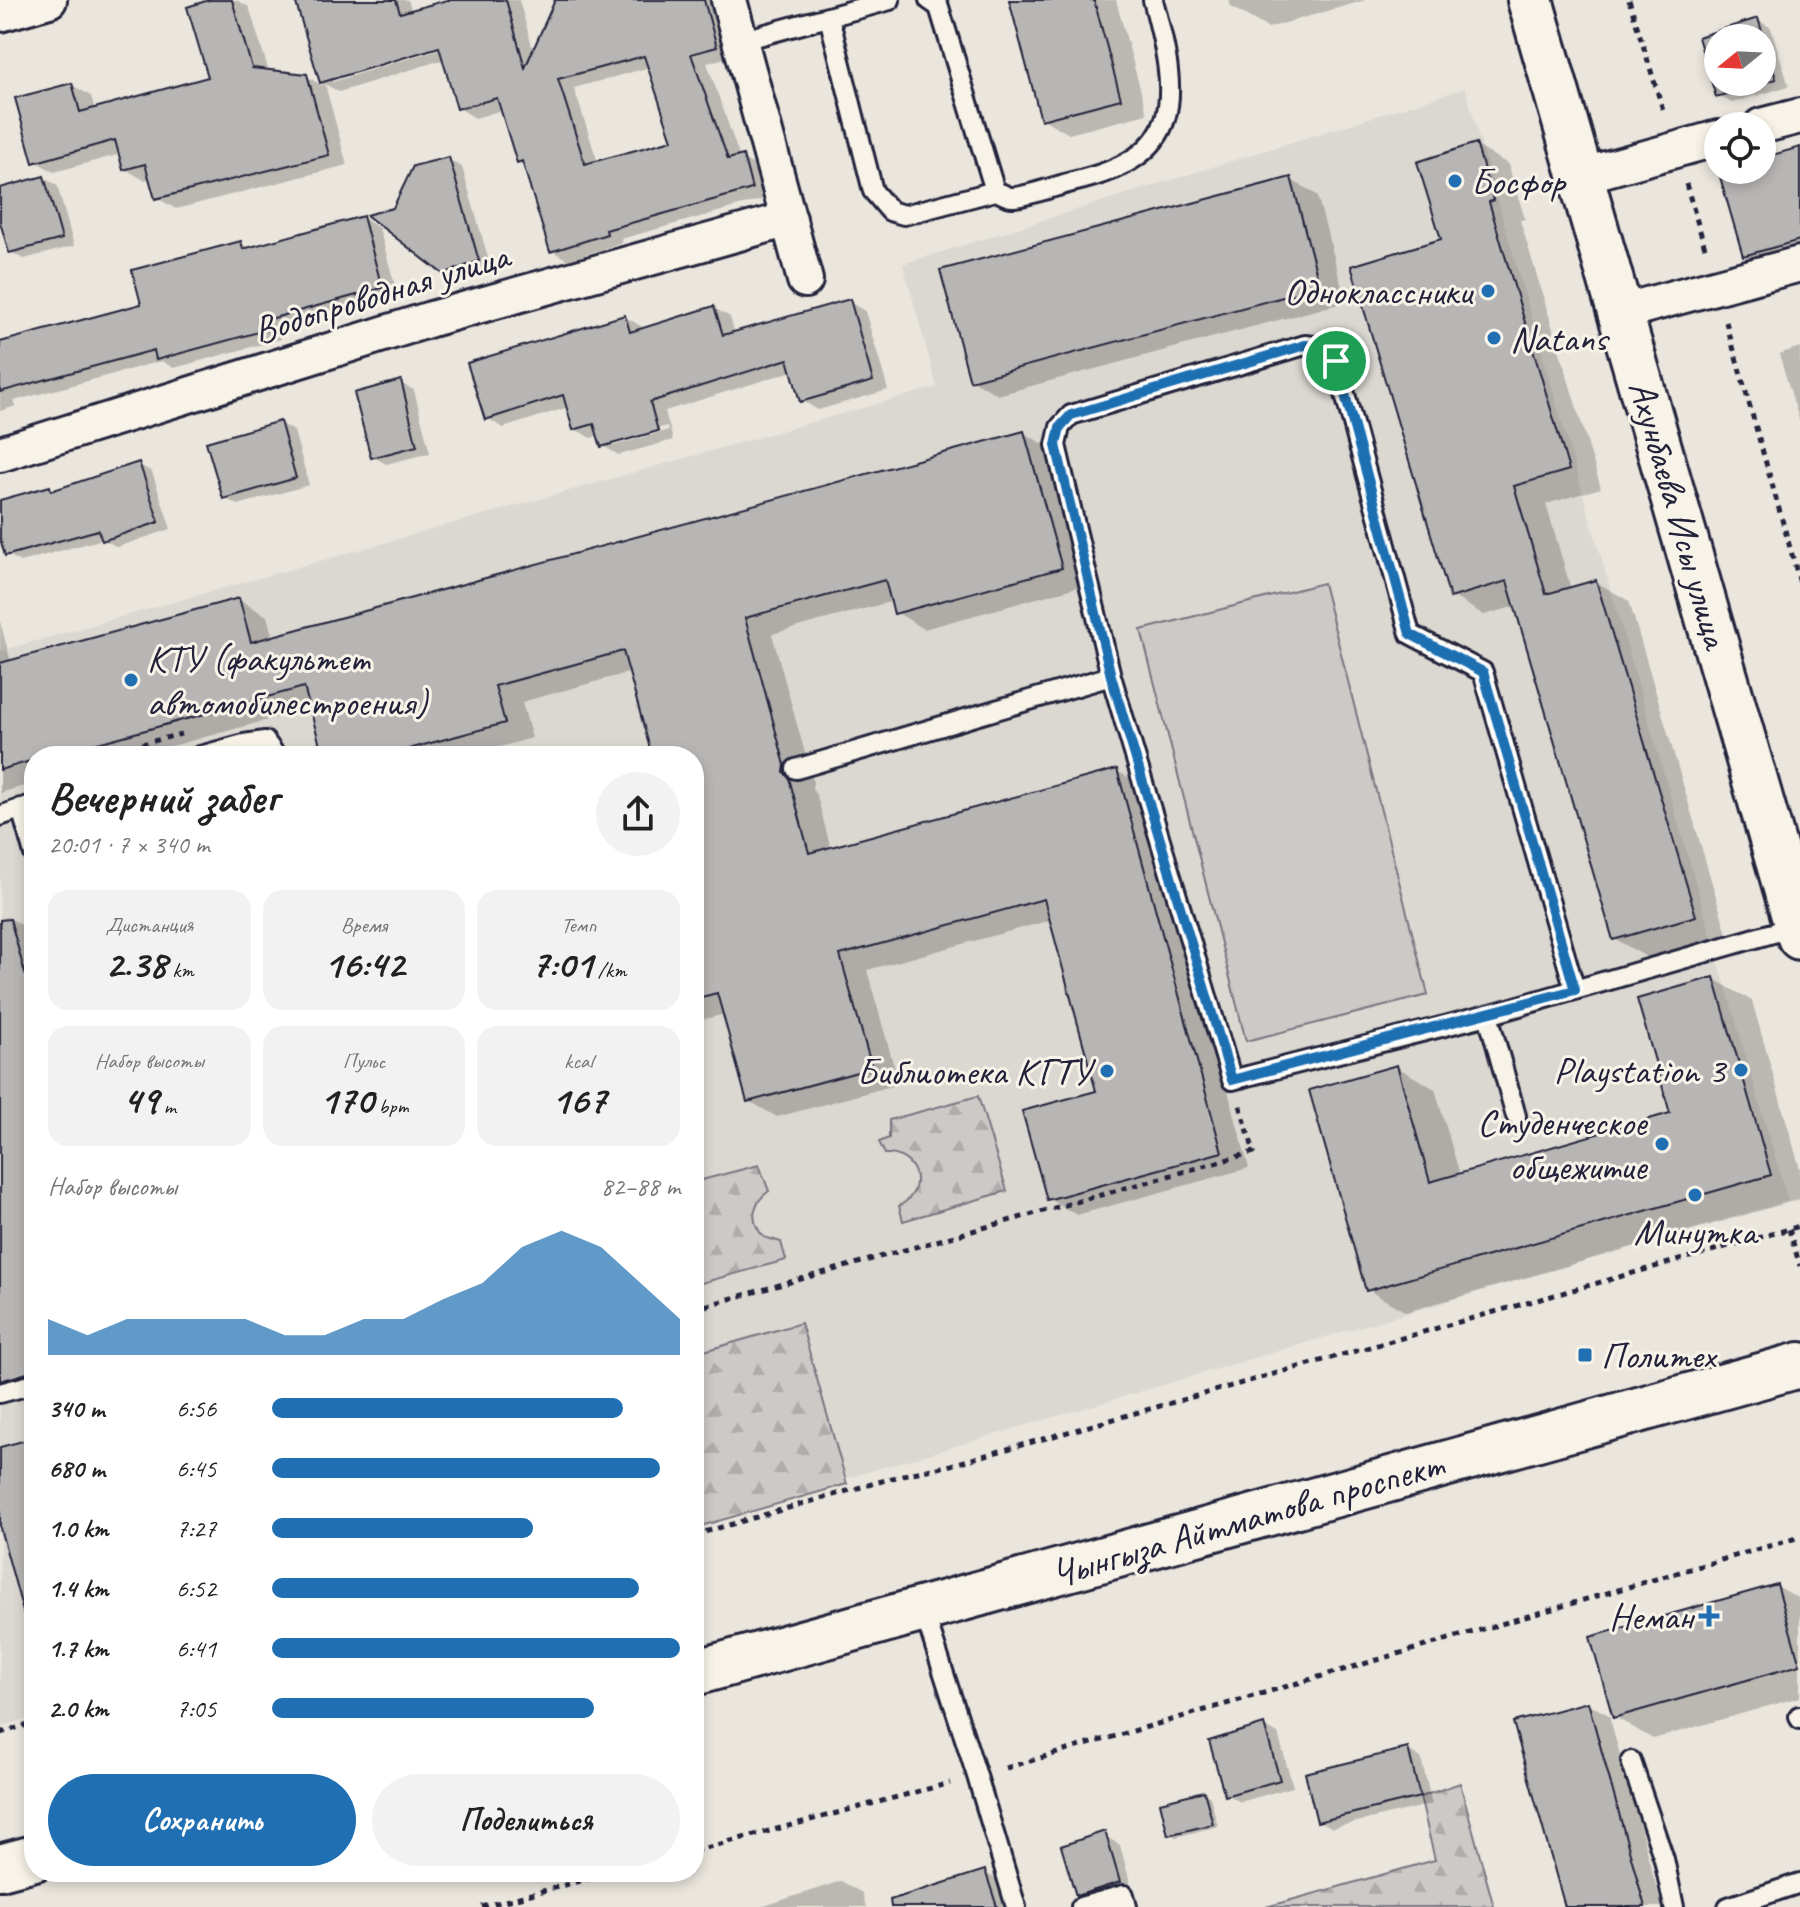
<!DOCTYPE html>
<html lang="ru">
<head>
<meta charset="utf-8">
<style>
  body { margin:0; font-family:Caveat,sans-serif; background:#f2f2f2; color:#222; height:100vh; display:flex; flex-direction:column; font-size:30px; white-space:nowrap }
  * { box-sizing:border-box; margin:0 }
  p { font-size:26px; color:#767676 }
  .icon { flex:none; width:44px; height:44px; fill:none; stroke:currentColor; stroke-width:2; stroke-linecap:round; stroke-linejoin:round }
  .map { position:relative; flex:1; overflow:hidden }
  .details { position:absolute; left:24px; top:746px; width:680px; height:1136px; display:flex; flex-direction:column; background:#fff; border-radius:32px; box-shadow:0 4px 12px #0003 }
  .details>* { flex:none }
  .needle { width:52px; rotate:252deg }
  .buttons { position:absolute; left:1704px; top:24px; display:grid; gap:16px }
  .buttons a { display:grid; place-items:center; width:72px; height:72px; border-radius:50%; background:#fff; box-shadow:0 4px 12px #0003; font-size:40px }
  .pin { position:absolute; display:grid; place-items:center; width:68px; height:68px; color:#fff; margin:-34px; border:4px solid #fff; border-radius:50%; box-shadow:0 2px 8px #0007 }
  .round { display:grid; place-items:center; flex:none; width:84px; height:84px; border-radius:42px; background:#f2f2f2 }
  .summary { display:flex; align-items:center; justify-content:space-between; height:136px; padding:0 24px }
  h1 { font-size:44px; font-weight:600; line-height:60px }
  .metrics { display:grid; grid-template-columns:repeat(3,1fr); gap:12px; height:136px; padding:8px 24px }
  .metrics div { display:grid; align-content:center; border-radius:20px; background:#f2f2f2; text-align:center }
  .metrics b { font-size:40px; font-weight:600 }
  .metrics small { font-size:22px; font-weight:400 }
  .metrics p { font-size:22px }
  .chart { height:224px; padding:16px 24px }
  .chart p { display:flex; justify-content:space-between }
  .chart svg { width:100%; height:144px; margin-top:8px; fill:#1f6fb2; opacity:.7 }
  .cta { display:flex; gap:16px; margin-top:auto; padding:16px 24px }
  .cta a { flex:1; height:92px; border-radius:48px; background:#1f6fb2; color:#fff; font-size:32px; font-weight:600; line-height:92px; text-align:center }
  .cta a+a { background:#f2f2f2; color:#222 }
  ul { padding:0 24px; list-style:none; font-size:26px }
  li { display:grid; grid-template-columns:128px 96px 1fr; align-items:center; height:60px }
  li i { height:20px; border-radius:10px; background:#1f6fb2 }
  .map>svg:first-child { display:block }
</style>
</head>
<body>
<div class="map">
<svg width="1800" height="1907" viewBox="0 0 1800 1907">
  <defs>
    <pattern id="forest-firs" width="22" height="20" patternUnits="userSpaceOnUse" patternTransform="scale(2)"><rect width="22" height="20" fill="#cdc9c6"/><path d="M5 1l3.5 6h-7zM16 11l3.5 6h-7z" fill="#b0acab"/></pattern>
  </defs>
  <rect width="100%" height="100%" fill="#eae6de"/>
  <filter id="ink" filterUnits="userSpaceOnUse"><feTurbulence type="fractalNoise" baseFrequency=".0125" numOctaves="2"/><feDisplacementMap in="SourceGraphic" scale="16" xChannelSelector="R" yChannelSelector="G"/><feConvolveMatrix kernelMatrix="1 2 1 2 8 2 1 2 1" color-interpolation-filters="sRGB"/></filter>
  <g filter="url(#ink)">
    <path fill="#dbd8d2" d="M1465,88L1788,1201L694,1523V756H34V1717L0,1727V651L937,387L903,264Z"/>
    <path fill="url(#forest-firs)" stroke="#787680" stroke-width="2" d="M978,1096L1007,1191L903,1221L899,1206C928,1191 918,1153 885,1154L879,1142L889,1138V1120Z
      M759,1165L769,1191C752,1203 749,1221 764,1237L781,1242L786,1260L694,1285V1182Z
      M801,1323L847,1484L694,1528V1354Z
      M1460,1783L1494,1907H1266L1435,1860L1420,1797Z"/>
    <path fill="#cdc9c6" stroke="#787680" stroke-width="2" d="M1323,583L1428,995L1246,1041L1141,630Z"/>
    <path fill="#0003" fill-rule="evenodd" d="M216,0H236L249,7L269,72L306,76L323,86L297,0H408L412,12L454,0H519L534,53L557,0H717L733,56L707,63L740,158L759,167L768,198L621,239L622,243L568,260L552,251L526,166L518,162L503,110L475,118L459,108L445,59L339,92L325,84L347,165L176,209L157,198L151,178L144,180L125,169L121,154L54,172L35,161L72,85L91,96L95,110L210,79ZM448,42L449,46L332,82V78ZM650,67L675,141L598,163L574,88Z
      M1011,0H1116L1147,114L1069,134L1043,119Z
      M1229,0H1366L1268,28L1231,7Z
      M1758,20L1771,28L1789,86L1732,103L1718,95L1700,38ZM1718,38H1762V82H1718Z
      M1475,145L1508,164L1525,219L1520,220L1601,488L1546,504L1571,589L1596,582L1629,601L1727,934L1648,958L1615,939L1517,606L1484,615L1452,596L1443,240Z
      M1800,149V262L1772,270L1745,255L1726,170H1762V160Z
      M448,159L462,167L491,268L458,280L444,272L394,210Z
      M44,178L57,185L74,246L24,259L10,252L0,214V190Z
      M1290,179L1317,195L1346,302L998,395L971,379Z
      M363,218L379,228L398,296L278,329L281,339L174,368L161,361L14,401L16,406L0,411V344L144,305L241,243L251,249Z
      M849,302L865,311L888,390L818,410L801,400L793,371L665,411L673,440L619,455L603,446L600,435L591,438L575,429L569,407L503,428L487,418L625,317L641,326L642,330L714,308L730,317L735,334ZM667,426L668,430L613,446V442Z
      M1800,347V423L1779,354Z
      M400,383L414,390L430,453L386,464L372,456Z
      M280,423L294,431L309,485L238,505L224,498Z
      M1024,433L1052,449L1089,584L924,629L896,612L893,601L772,634L813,782L812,789L817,796L831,849L1117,771L1145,787L1249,1168L1077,1215L1049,1199L1099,1092L1051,920L867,970L899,1084L777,1117L749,1101L725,1014L694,1022V756H654L631,672L522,702L532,738L468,756H325L312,708L135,756H34V783L0,793V621L11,662L239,600L267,616L273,638Z
      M138,464L152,472L171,529L117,547L103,539L20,562L7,554L0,530V502L50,488L56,492Z
      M8,917L34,932V1393L9,1400L0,1395V919Z
      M1714,979L1752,1001L1800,1169V1199L1406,1312L1368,1290L1397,1067L1435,1089L1460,1175L1673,1114Z
      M34,1440V1646L0,1520V1449Z
      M1777,1586L1800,1599V1697L1653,1739L1615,1717Z
      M1588,1704L1609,1715L1662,1907H1567Z
      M1264,1726L1278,1734L1293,1787L1240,1802L1227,1794Z
      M1408,1750L1421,1758L1432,1804L1332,1828L1319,1820Z
      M1204,1793L1210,1797L1218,1826L1176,1837L1170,1834Z
      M1106,1837L1120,1845L1132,1890L1092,1902L1079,1894Z
      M984,1872L1022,1893L1026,1907H923Z
      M841,1881L862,1893L866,1907H761Z"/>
    <path fill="#b8b6b5" stroke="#22223b" stroke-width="2" fill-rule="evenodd" d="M209,0H232L252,68L307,74L329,155L155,199L145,164L123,170L115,140L33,163L15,98L72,83L80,112L208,77L187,7Z
      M295,0H396L400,13L447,0H506L525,68L555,0H704L717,47L691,54L728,159L743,155L752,189L606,230L607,234L550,252L522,161L517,163L497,98L457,109L439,47L320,83ZM644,56L672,140L585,164L558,79Z
      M1009,0H1094L1121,99L1041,120Z
      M1758,18L1776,79L1716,97L1698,37ZM1718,38H1762V82H1718Z
      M1476,143L1493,200L1489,202L1569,470L1514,486L1546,594L1596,580L1696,916L1613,940L1507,581L1450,598L1351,266L1441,239L1417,162Z
      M1800,147V240L1743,256L1718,170H1762V158Z
      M449,157L479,261L443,274L366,215L393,208L413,166Z
      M44,176L62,239L9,253L0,222V188Z
      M1291,177L1320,287L970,381L940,270Z
      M363,216L382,288L263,321L266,330L156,360L154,350L0,392V342L141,304L132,270L241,241L243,249Z
      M850,299L873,381L800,402L788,359L650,402L658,431L601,447L594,424L573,430L563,395L485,420L467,363L625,315L630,332L714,306L723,335Z
      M401,380L417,446L371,458L354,393Z
      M280,421L296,478L223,499L206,442Z
      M1024,431L1062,568L894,614L885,580L745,618L785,765L784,772L789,778L809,853L1117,769L1222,1152L1047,1200L1022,1111L1096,1091L1044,899L840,955L872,1068L747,1102L717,993L694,999V756H652L623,651L495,686L505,723L383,756H323L304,687L50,756H34V760L0,770V663L239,598L251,642Z
      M139,462L159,522L102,541L98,530L5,556L0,538V500L50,486L51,491Z
      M10,919L34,1006V1371L0,1381V920Z
      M1714,977L1771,1175L1366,1291L1309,1090L1397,1065L1430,1182L1670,1113L1637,999Z
      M34,1438V1614L24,1615L0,1528V1447Z
      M1777,1584L1800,1665L1613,1718L1590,1637Z
      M1588,1702L1645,1907H1565L1513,1722Z
      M1264,1724L1280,1780L1225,1796L1209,1741Z
      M1408,1748L1420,1797L1317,1822L1305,1773Z
      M1204,1791L1213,1824L1168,1835L1160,1802Z
      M1105,1831L1120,1882L1076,1896L1061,1846Z
      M985,1870L997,1907H891L890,1900Z"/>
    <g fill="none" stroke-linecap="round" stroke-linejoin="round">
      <defs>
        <path id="lane" d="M929,0L939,7L995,191C1000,192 1007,197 1012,197C1021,198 1059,185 1072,182C1187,156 1179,98 1153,0
          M829,17L873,191L890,211L904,215L995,191
          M740,41L890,0
          M1111,676L1056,445L1060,427L1071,415L1305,345L1322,347L1336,361L1410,634L1483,672L1575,990
          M200,756L244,744L265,741L276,756
          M796,769L1111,676L1232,1080L1488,1015
          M21,808L34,854
          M0,816L34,804
          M1516,1116L1488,1015L1797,926
          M0,1393L34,1384
          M923,1609L977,1776L1016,1907
          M1799,1716L1800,1719
          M1631,1761L1664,1859L1674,1907
          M1081,1907L1124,1895L1127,1907
          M1728,1907L1800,1883"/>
        <path id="street" d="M729,0L805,280
          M0,14L49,0
          M1761,126L1800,116
          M1581,176L1718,138
          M1621,312L1800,264
          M0,454L431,319L789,219"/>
        <path id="primary" d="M1530,0L1800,937
          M694,1673L1800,1365
          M0,1867L34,1858"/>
      </defs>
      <use href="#lane" stroke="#22223b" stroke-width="24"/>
      <use href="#street" stroke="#22223b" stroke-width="40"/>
      <use href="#primary" stroke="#22223b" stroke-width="50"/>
      <path stroke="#22223b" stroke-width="5" stroke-dasharray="6 6" stroke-linecap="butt" d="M1629,0L1664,113
        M1686,184L1706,251
        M1726,322L1800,583
        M95,756L181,734
        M1789,1229L1800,1266
        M694,1309L1254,1152L1240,1105
        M694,1535L903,1475L947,1466L1800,1226
        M0,1733L34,1723
        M1006,1768L1800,1537
        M694,1851L950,1783
        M482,1907L614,1872"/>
      <use href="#lane" stroke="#f7f3e8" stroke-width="18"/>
      <use href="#street" stroke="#f7f3e8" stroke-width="34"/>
      <use href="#primary" stroke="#f7f3e8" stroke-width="44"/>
    </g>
  </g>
  <g fill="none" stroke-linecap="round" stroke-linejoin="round" filter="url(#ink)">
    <defs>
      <path id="route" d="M1305,345L1322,347L1336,361L1410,634L1483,672L1575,990L1232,1080L1111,676L1056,445L1060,427L1071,415Z"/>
    </defs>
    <use href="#route" stroke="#fff" stroke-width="16"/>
    <use href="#route" stroke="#1f6fb2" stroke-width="10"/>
  </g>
  <g fill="#1f6fb2" stroke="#f7f3e8" stroke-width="3">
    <circle cx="1455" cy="181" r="8"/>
    <circle cx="1488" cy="291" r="8"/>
    <circle cx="1494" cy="338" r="8"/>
    <circle cx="131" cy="680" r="8"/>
    <circle cx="1741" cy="1070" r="8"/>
    <circle cx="1107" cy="1071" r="8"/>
    <circle cx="1662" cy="1144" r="8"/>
    <circle cx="1695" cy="1195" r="8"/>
    <rect x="1577" y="1347" width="16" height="16" rx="4"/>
    <path d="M1705 1604h8v8h8v8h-8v8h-8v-8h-8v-8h8z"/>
  </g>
  <g text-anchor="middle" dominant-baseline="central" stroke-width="6" stroke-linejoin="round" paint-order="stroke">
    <g font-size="38" fill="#22223b" stroke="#f7f3e8" text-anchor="end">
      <text x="1471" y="181" text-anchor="start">Босфор</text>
      <text x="1472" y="291">Одноклассники</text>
      <text x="1510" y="338" text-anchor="start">Natans</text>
      <text x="147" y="658" text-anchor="start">КТУ (факультет<tspan x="147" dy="44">автомобилестроения)</tspan></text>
      <text x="1725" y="1070">Playstation 3</text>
      <text x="1091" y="1071">Библиотека КГТУ</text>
      <text x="1646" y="1122">Студенческое<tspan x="1646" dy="44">общежитие</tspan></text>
      <text x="1695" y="1231" text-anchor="middle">Минутка</text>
      <text x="1601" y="1355" text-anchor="start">Политех</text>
      <text x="1693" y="1616">Неман</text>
    </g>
    <g font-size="38" fill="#22223b" stroke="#f7f3e8">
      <text transform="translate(381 293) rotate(-17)">Водопроводная улица</text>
      <text transform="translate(1679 514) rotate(74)">Ахунбаева Исы улица</text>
      <text transform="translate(1247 1519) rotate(-16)">Чынгыза Айтматова проспект</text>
    </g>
  </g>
</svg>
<div class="buttons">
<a><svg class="needle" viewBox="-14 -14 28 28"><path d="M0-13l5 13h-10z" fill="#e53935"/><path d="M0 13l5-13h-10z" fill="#767676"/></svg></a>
<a><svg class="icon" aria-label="locate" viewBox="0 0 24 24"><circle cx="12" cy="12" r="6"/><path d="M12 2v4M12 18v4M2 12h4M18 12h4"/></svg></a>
</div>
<div class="pin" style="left:1336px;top:361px;background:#1e9e55"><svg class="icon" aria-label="arrive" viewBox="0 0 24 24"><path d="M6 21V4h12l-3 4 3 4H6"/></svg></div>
<section class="details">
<div class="summary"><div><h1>Вечерний забег</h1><p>20:01 · 7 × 340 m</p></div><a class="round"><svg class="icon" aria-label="share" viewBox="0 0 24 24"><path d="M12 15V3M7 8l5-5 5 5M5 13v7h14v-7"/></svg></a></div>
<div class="metrics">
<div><p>Дистанция</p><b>2.38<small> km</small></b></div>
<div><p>Время</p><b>16:42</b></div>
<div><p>Темп</p><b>7:01<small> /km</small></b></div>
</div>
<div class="metrics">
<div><p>Набор высоты</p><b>49<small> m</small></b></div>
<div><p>Пульс</p><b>170<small> bpm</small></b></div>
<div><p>kcal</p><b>167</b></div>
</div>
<div class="chart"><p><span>Набор высоты</span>82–88 m</p>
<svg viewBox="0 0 160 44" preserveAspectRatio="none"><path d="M0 44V33L10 38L20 33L30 33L40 33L50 33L60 38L70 38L80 33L90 33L100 27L110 22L120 11L130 6L140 11L150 22L160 33V44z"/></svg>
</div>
<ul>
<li><b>340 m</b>6:56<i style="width:86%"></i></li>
<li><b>680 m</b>6:45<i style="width:95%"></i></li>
<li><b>1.0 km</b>7:27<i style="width:64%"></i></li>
<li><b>1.4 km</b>6:52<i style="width:90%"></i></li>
<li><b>1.7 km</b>6:41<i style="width:100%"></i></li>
<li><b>2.0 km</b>7:05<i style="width:79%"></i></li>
</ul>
<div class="cta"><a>Сохранить</a><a>Поделиться</a></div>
</section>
</div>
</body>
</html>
